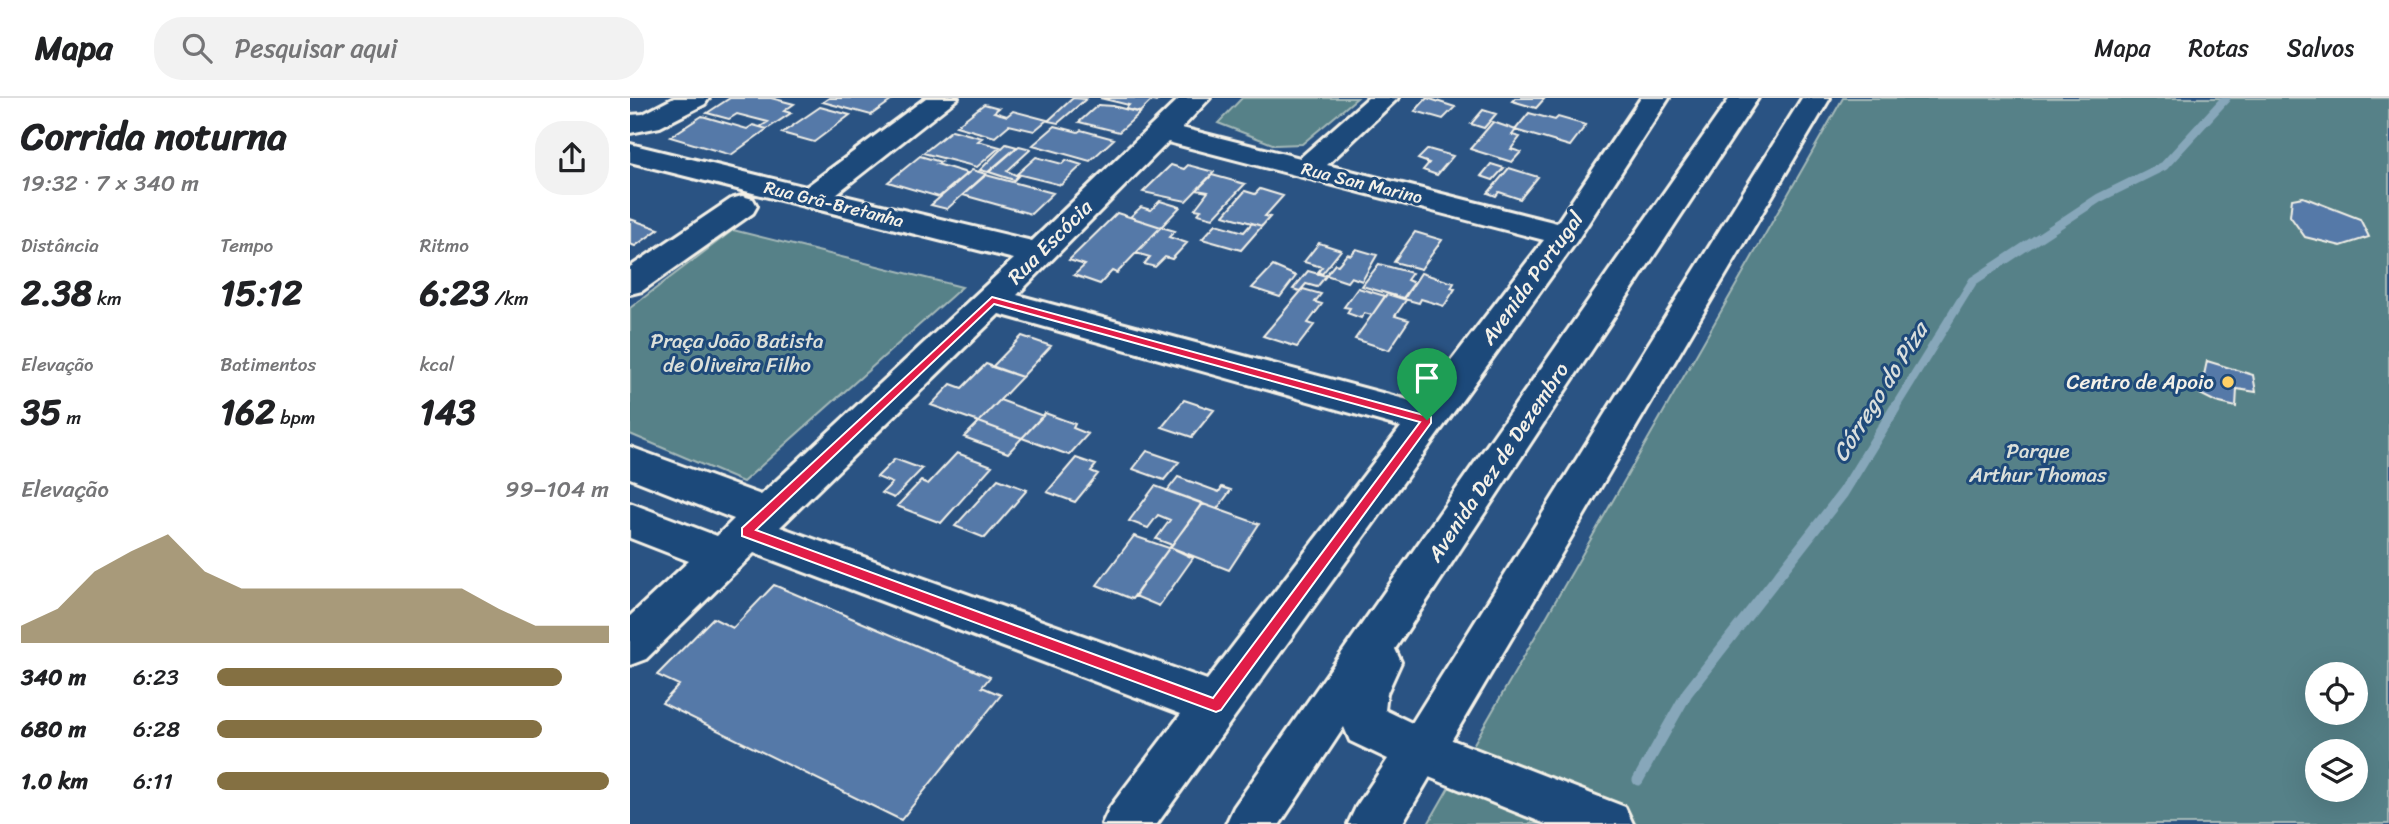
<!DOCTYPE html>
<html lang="pt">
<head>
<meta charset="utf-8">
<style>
  body { margin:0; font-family:Sriracha,sans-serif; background:#f2f2f2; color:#202124; height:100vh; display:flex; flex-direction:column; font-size:26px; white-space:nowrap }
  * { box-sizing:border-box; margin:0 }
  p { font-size:23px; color:#757577 }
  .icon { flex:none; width:38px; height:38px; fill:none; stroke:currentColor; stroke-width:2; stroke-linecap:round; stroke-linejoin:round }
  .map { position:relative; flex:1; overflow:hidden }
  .panel { display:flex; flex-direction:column; background:#fff; width:630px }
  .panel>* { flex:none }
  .fabs { position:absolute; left:1675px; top:564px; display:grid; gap:14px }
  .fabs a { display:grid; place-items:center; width:63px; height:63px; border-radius:50%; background:#fff; box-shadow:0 7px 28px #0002; font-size:35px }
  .pin { position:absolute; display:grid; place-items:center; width:60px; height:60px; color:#fff; margin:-72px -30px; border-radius:50% 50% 50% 0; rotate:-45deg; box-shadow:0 0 7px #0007 }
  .pin .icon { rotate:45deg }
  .round { display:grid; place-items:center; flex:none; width:74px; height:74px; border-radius:28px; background:#f2f2f2 }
  .summary { display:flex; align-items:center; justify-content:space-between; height:119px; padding:0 21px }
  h1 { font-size:38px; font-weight:700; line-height:52px }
  .stats { display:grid; grid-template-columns:repeat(3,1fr); gap:10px; height:119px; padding:7px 21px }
  .stats div { display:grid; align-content:center }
  .stats b { font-size:35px; font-weight:700 }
  .stats small { font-size:19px; font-weight:400 }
  .stats p { font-size:19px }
  .chart { height:196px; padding:14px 21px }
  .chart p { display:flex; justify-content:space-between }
  .chart svg { width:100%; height:126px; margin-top:7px; fill:#847042; opacity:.7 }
  ul { padding:0 21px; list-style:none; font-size:23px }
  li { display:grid; grid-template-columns:112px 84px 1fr; align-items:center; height:52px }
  li i { height:18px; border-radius:9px; background:#847042 }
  header { display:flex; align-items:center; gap:42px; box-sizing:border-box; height:98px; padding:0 35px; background:#fff; border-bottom:2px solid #e0e0e0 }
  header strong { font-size:33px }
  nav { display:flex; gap:38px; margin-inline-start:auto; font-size:24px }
  .search { width:490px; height:63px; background:#f2f2f2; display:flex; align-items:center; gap:18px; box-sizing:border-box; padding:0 24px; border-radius:28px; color:#757577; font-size:26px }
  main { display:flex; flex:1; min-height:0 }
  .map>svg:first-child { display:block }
</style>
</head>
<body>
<header>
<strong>Mapa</strong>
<div class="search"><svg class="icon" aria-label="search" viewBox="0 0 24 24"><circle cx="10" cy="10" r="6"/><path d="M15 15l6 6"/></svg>Pesquisar aqui</div>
<nav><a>Mapa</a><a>Rotas</a><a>Salvos</a></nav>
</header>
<main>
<section class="panel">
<div class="summary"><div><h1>Corrida noturna</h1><p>19:32 · 7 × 340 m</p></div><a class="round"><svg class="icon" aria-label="share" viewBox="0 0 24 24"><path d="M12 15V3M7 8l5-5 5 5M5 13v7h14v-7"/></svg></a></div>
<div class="stats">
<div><p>Distância</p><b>2.38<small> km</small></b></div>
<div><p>Tempo</p><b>15:12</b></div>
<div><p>Ritmo</p><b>6:23<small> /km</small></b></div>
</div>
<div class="stats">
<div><p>Elevação</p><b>35<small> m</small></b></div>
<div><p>Batimentos</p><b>162<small> bpm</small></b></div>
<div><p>kcal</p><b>143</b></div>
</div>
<div class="chart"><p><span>Elevação</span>99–104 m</p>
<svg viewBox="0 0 160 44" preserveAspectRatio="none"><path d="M0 44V38L10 32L20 19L30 12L40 6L50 19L60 25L70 25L80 25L90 25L100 25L110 25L120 25L130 32L140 38L150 38L160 38V44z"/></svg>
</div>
<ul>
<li><b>340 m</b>6:23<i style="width:88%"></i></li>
<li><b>680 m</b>6:28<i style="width:83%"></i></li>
<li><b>1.0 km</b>6:11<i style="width:100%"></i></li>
</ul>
</section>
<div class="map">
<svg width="1759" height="726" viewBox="0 0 1759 726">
  <rect width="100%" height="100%" fill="#2a5383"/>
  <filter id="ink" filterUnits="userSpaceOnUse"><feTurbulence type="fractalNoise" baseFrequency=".0143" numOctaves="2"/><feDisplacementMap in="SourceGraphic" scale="14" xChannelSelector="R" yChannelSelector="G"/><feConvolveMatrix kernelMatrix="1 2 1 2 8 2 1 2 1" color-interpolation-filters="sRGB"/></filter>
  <g filter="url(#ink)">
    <path fill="#568188" stroke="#a5b9b8" stroke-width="2" fill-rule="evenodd" d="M612,0H727L672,46L645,47L588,25Z
      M1213,0H1759V726H798ZM1687,576H1726V614H1687ZM1687,653H1726V691H1687Z
      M103,132L332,189L113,384L0,336V210Z"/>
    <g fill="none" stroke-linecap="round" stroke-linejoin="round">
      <path stroke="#87a7ba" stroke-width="9" d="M1264,311L1343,183L1469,100L1534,68L1596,0"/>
      <path stroke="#87a7ba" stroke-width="11" d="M1008,682L1057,595L1213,395L1265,310"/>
    </g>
    <path fill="#5579a8" stroke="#f4f1e8" stroke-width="2" d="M100,0H141L164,6L154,13L161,15L137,31L130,29L138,24L107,16L99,21L77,15Z
      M199,0H265L241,17L193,4Z
      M443,0L456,1L428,25L418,23Z
      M470,0H530L526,4L521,3L510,14L495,11L499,7Z
      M797,0L825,9L813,21L785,13Z
      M885,0H915L906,10L882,3Z
      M354,6L369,10L364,14L377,18L383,13L417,22L404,33L379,27L365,39L326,28Z
      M468,7L483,8L510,15L489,34L449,24Z
      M190,9L220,17L184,44L152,35Z
      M853,12L866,16L854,30L841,26Z
      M899,15L925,22L928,19L956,27L940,48L885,32Z
      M72,18L117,31L123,27L137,31L101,57L40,39Z
      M863,24L886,32L882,37L890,39L881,51L891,54L882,64L840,51Z
      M425,28L448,34L451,32L484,41L460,63L403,47Z
      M322,32L352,40L348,43L370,49L347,69L293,55Z
      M376,46L387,49L358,74L350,72Z
      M389,48L401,51L377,73L388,78L384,82L359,74Z
      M798,51L823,58L807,77L793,72L799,65L788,61Z
      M290,58L311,64L307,66L337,75L309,99L258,84Z
      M406,59L432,66L436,62L452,67L431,87L387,76Z
      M861,66L874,70L863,82L851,78Z
      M541,67L554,71L558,67L584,74L556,103L513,94Z
      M879,70L908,79L890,101L869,94L866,98L858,95Z
      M342,72L356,76L317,111L301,107Z
      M356,77L423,95L401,116L333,97Z
      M582,77L615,86L583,120L568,116L571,112L565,111L578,94L567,92Z
      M630,91L653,98L635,118L640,119L632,128L594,117L615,93L625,96Z
      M1673,99L1730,121L1739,139L1711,148L1675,139L1660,118L1662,101Z
      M530,103L550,109L531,129L500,119L511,109L521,112Z
      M487,115L531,129L487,175L482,173L470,186L444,177L455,167L439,162Z
      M0,122V121L29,131L5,148L0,146Z
      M622,125L632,128L611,152L572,141L586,126L614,134Z
      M531,129L545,133L539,139L557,145L542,161L535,159L525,169L514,166L520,159L506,155Z
      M785,134L812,142L791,171L764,164Z
      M689,145L711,152L692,176L688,174L692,169L674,164Z
      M726,151L747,157L732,183L721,179L717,184L696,177L705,166L708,167L717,156L721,157Z
      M749,166L782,175L777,182L784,185L773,200L732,188Z
      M643,168L666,178L650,199L622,190Z
      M678,173L696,178L687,189L676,186L670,193L663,191Z
      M791,175L824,185L821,190L825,191L814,208L791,201L789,205L774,201Z
      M728,190L755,198L742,217L734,215L731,220L717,215L720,210L714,209Z
      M673,191L691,196L685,204L692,206L678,225L684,227L667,249L633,238Z
      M757,196L776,202L765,218L779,222L759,252L725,241Z
      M392,238L421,248L392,279L362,269Z
      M1577,263L1623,277L1626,294L1607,291L1606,309L1586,304L1570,296Z
      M356,266L392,279L349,324L301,307L321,286L332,290Z
      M370,302L413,318L392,340L349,324Z
      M554,302L584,312L562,339L532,329Z
      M415,315L445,326L443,330L458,336L439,357L392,340Z
      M349,324L392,340L378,355L334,339Z
      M517,353L549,364L534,382L503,371Z
      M327,355L362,368L311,425L267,408L291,383L298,386Z
      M446,360L466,367L461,373L468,376L445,404L417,394Z
      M265,361L292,371L264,400L252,395L262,385L247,379Z
      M548,379L589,394L592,389L601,392L587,411L537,393Z
      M368,381L397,392L355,440L325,428Z
      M525,388L572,405L542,447L526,441L540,422L528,417L518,430L499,423Z
      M573,406L629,426L599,472L540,449Z
      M504,438L539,450L502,501L467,487Z
      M540,449L563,460L529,508L505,498Z
      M144,487L360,579L352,589L371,597L271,722L32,605L49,587L27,577L83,520L103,530Z"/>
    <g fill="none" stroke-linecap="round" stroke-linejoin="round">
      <defs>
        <path id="minor" d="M44,0H79L75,6L30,29L0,35V17L13,16Z
          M296,0H328L206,96L402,143L550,0H580L552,30L670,60L738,0H768L697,67L927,125L1011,0H1039L946,144L527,726H472L480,709L551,616L124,455L16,561L0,567V518L59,463L0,440V405L87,438L104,421L0,380V349L131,397L384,161L0,64V46L176,89ZM538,44L914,142L789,305L387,197ZM369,216L771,329L577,582L150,429Z
          M112,98L123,101L127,108L123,115L12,193L0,196V169L101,101Z
          M791,630L995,709L1003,726H916L774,669L767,653L774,637Z"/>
        <path id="highway" d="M1100,0H1128L765,551L771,564L757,595L755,612L782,625L1172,0H1200L772,726H718L726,709L758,661L720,643L714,629L650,726H596L604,709Z"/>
      </defs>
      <use href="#minor" stroke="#f4f1e8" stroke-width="6"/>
      <use href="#highway" stroke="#f4f1e8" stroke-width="6"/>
      <use href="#minor" fill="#1f4a7a" fill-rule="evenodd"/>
      <use href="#highway" fill="#1f4a7a" fill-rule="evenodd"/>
    </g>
  </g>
  <path fill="#e11d48" stroke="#fff" stroke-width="2" fill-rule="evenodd" d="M362,199L801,319V325L591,612L586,614L112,438V430ZM364,206L790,324L583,600L126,432Z"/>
  <circle fill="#ffd166" stroke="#1f4a7a" stroke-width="2.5" cx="1598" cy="284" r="7"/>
  <g text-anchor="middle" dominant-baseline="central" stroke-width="6" stroke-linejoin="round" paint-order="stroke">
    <g font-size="18" fill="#f4f1e8" stroke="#1f4a7a">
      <text transform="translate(732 85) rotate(14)">Rua San Marino</text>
      <text transform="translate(204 106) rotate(14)">Rua Grã-Bretanha</text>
    </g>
    <g font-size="21" fill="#f4f1e8" stroke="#1f4a7a">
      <text transform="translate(420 144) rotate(-45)">Rua Escócia</text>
      <text transform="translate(902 180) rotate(-54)">Avenida Portugal</text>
      <text transform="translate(868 364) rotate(-56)">Avenida Dez de Dezembro</text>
    </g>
    <g font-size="21" fill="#dce0da" stroke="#1f4a7a">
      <text x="107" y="243">Praça João Batista<tspan x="107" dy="24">de Oliveira Filho</tspan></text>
      <text x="1408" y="353">Parque<tspan x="1408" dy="24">Arthur Thomas</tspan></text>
    </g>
    <g font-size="21" fill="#f4f1e8" stroke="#1f4a7a" text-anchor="end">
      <text x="1584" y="284">Centro de Apoio</text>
    </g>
    <g font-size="23" font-style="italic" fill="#d9dedc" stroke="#1f4a7a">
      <text transform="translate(1250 294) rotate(-58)">Córrego do Piza</text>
    </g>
  </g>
</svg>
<div class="fabs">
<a><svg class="icon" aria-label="locate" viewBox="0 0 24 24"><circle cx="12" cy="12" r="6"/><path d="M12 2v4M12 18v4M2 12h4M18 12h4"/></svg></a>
<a><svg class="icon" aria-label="layers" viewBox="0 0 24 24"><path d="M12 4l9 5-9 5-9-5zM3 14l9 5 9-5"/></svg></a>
</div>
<div class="pin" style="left:797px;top:322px;background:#1e9e55"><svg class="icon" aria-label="arrive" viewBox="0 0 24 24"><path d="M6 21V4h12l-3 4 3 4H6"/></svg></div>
</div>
</main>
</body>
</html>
